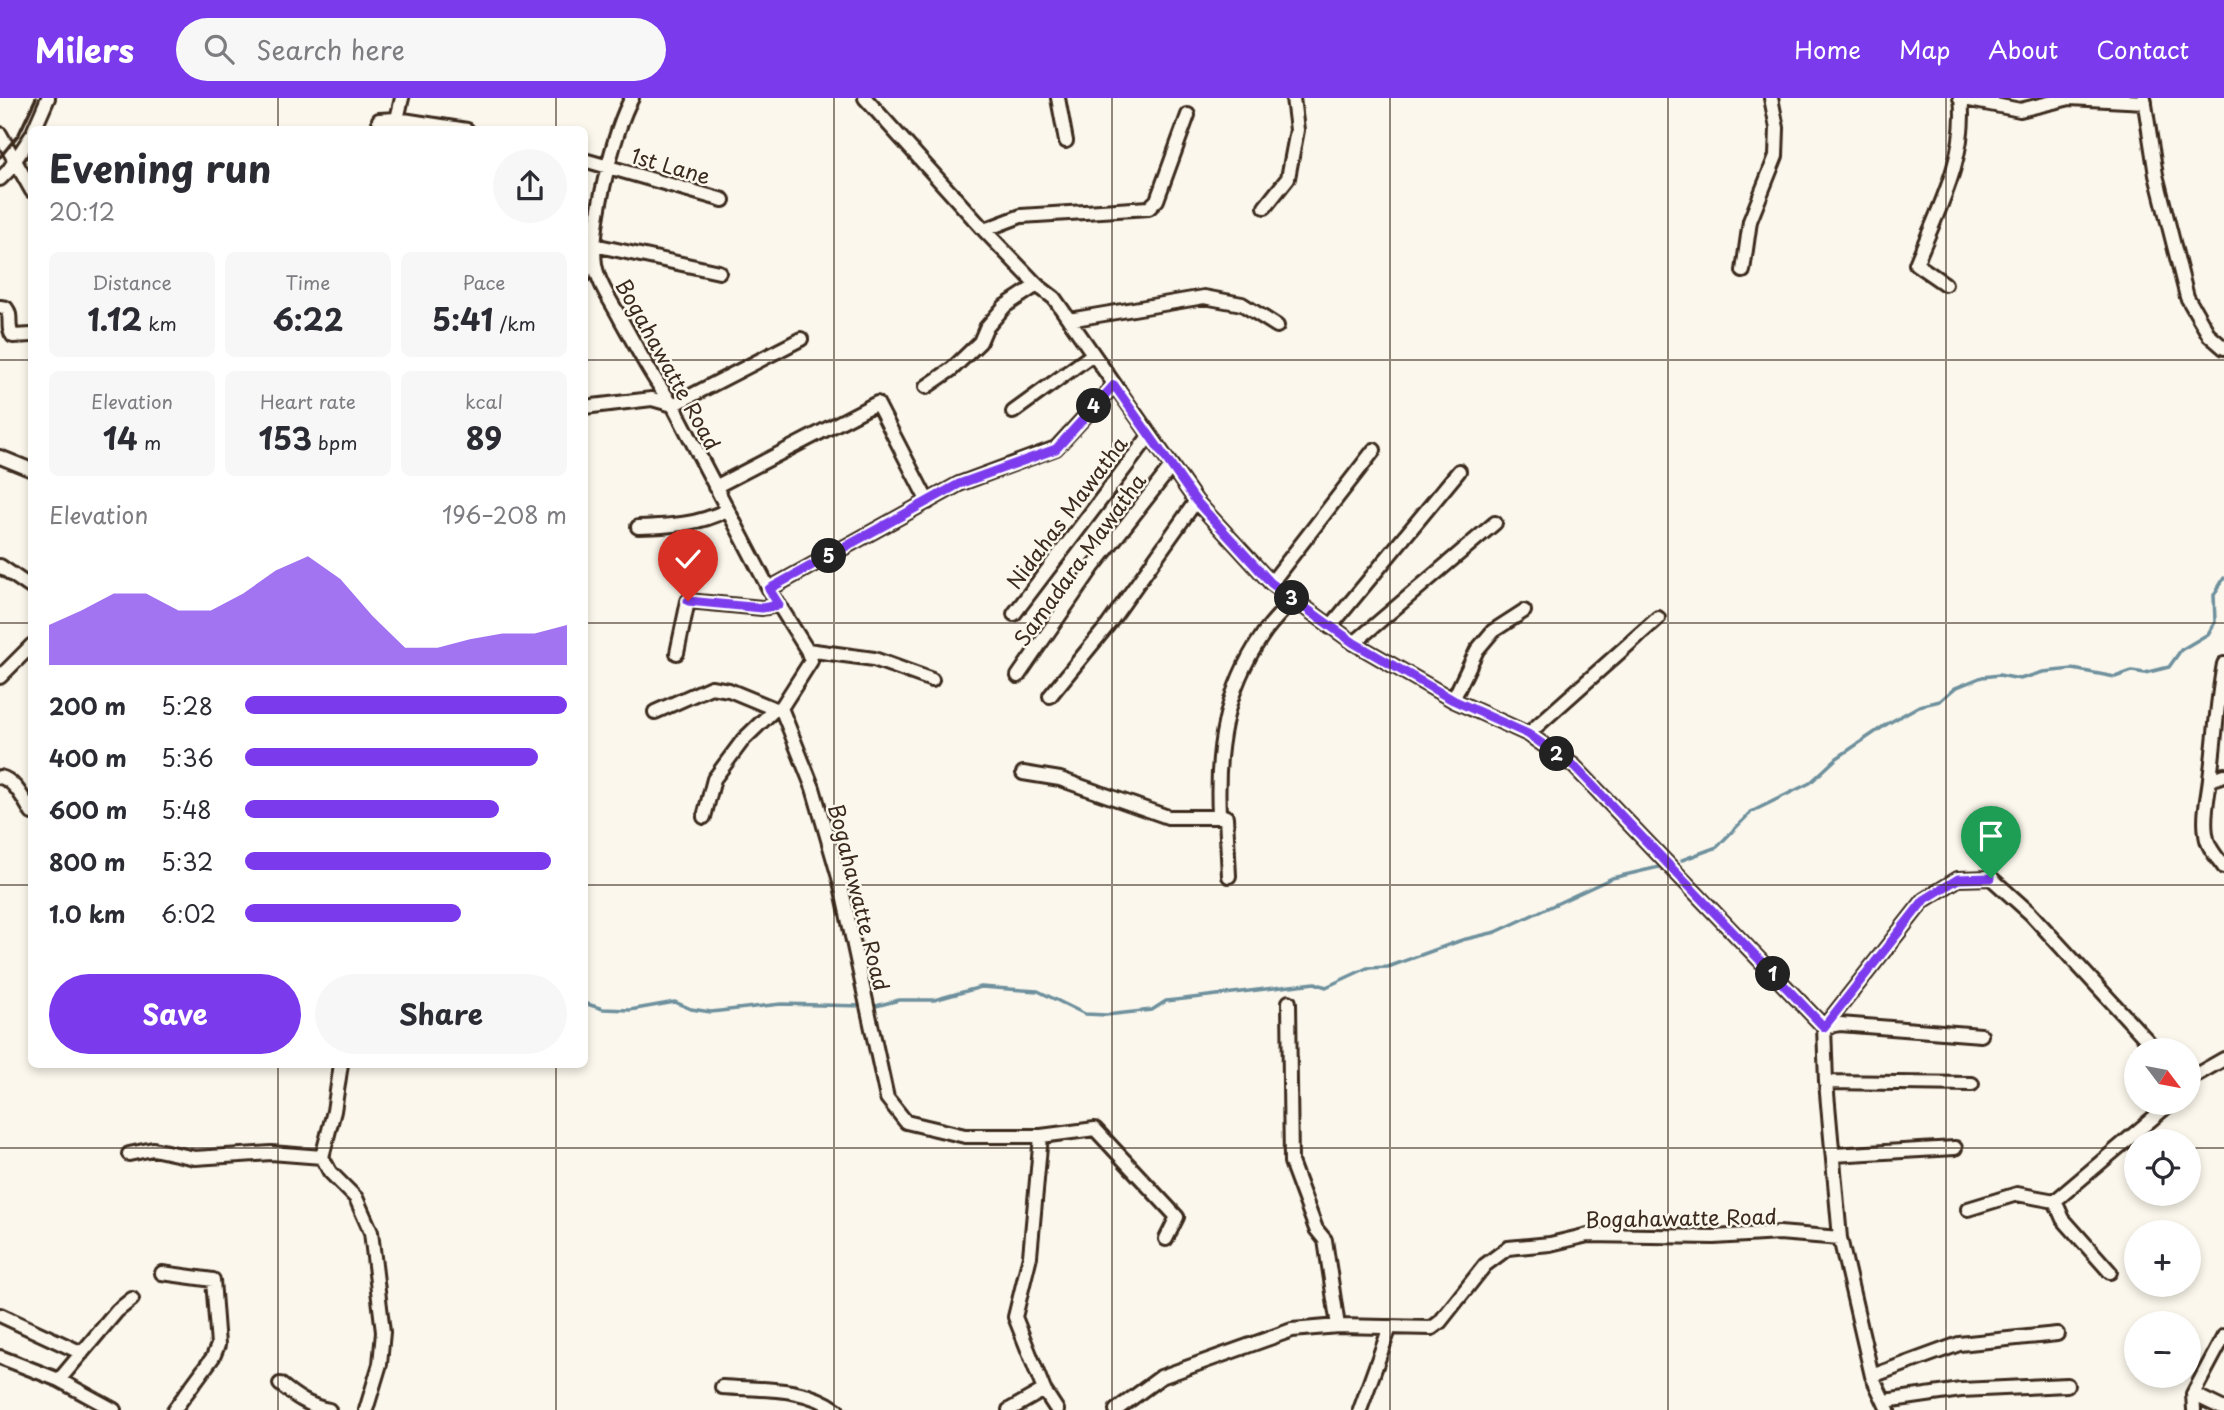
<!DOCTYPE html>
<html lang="en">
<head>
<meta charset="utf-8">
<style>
  body { margin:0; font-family:"Playpen Sans",sans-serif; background:#f7f7f7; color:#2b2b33; height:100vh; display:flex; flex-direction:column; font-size:26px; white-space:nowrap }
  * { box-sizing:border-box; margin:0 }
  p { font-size:23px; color:#7c7c81 }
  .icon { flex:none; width:38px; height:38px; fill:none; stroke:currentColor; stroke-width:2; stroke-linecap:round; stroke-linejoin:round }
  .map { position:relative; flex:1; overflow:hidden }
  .details { position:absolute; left:28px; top:28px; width:560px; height:942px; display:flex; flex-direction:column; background:#fff; border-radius:10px; box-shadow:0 4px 10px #0003 }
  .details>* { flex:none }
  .needle { width:46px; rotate:122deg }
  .fabs { position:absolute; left:2124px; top:940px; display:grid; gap:14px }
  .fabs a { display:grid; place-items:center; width:77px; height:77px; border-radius:50%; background:#fff; box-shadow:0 4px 10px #0003; font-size:35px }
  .pin { position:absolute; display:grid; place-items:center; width:60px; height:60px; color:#fff; margin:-72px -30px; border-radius:50% 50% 50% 0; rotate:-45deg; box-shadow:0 0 7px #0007 }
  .pin .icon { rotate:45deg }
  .km { position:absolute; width:35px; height:35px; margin:-18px; border-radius:50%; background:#222; color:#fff; font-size:19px; line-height:35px; text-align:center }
  .round { display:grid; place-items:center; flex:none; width:74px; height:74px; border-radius:37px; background:#f7f7f7 }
  .overview { display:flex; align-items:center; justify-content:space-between; height:119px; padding:0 21px }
  h1 { font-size:38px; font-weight:700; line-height:52px }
  .figures { display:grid; grid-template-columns:repeat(3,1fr); gap:10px; height:119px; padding:7px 21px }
  .figures div { display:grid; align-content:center; border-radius:10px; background:#f7f7f7; text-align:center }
  .figures b { font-size:30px; font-weight:700 }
  .figures small { font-size:19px; font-weight:400 }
  .figures p { font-size:19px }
  .chart { height:196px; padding:14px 21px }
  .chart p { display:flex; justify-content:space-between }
  .chart svg { width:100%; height:126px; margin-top:7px; fill:#7c3aed; opacity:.7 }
  .button { display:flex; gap:14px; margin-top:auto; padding:14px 21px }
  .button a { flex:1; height:80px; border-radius:42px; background:#7c3aed; color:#fff; font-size:28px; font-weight:700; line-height:80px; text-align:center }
  .button a+a { background:#f7f7f7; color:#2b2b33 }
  ul { padding:0 21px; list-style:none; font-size:23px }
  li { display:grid; grid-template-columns:112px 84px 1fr; align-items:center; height:52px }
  li i { height:18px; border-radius:9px; background:#7c3aed }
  header { display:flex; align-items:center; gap:42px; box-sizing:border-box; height:98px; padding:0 35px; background:#7c3aed; color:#fff }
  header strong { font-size:33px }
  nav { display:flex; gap:38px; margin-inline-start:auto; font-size:24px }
  .search { width:490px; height:63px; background:#f7f7f7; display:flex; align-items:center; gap:18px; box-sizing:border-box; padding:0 24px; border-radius:38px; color:#7c7c81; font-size:26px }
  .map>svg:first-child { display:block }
</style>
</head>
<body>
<header>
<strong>Milers</strong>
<div class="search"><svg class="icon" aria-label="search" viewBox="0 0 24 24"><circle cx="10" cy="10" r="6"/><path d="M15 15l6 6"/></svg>Search here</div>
<nav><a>Home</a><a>Map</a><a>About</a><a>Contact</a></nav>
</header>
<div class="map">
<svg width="2224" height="1312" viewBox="0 0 2224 1312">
  <rect width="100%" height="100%" fill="#fbf7ec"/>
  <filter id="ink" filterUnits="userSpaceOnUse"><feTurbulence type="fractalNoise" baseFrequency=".0143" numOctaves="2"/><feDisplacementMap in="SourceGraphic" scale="14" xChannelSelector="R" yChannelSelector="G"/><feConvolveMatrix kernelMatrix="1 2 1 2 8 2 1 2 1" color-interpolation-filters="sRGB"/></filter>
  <g filter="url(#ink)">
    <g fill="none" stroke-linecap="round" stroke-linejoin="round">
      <path stroke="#6e909d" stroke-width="3.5" d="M1682,762L1717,749L1751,714L1810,685L1837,660L1887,626L1919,608L1940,603L1955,590L1982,579L1999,577L2020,581L2043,574L2073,571L2115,579L2132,573L2145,575L2169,569L2181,552L2208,536L2215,524L2214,497L2224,480
        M584,905L603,911L630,912L675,904L691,911L711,914L781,906L862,908
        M876,908L899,902H934L981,889L1038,893L1085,916L1106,917L1152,912L1166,903L1184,901L1315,885L1326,889L1367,870L1388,869L1462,842L1496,834L1612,780L1659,769"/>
      <defs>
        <path id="minor" d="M632,0C614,30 590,132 595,166C598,185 611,203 620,220C637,250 652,280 673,307L769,491L807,552L811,563L781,610L813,690L840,783L887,1000L906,1024L965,1038H1041L1030,1158L1015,1219L1044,1292L1057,1312
          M865,0L984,132L1037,187L1054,200L1196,403L1271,485L1354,545L1453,602L1528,636L1574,668L1824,929L1826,984L1840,1140L1872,1278L1888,1312
          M1058,0L1066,43
          M1960,0L2020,12L2070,0L2145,4
          M2144,0L2156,77L2187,199L2209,237L2224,250
          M397,21L402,0
          M379,22L397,21L467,32
          M34,32L48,0
          M0,36L32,93
          M584,62L723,102
          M0,81L8,73L32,37
          M1265,109L1288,80L1297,32L1293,0
          M984,132L1021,118L1149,110L1157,102L1188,17
          M1743,173L1750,123L1776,58L1777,30L1771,0
          M584,177L594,147L719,174
          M1945,186L1916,166C1937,114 1968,58 1961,0
          M0,209L6,210C13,218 6,230 13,238L32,237
          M1069,222L1204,199L1242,206L1277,228
          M926,289L952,271L980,244L986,230L1005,208L1037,187
          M584,309L652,301L673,307L801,241
          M1013,314L1093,256
          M0,359L32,372
          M715,389L877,305L928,404
          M638,429C670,428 698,427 727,412
          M0,468L32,490
          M1271,485L1374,352
          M769,491L959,386L1056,350L1114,287
          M1014,516L1150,337
          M1330,529L1459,373
          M1354,545L1495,425
          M807,552L874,561L932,582
          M677,555L688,503L762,510L779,507
          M2224,566C2217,604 2215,642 2210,681C2208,699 2203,717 2206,736C2207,749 2217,759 2224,769
          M1018,578L1093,469L1172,368
          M0,579L32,547
          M1050,598L1108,527L1196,403
          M1453,602L1477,552L1493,533L1524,513
          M655,614L711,589L729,592L775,611
          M1528,636L1658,520
          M1023,675L1060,681L1168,719H1226
          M0,679C15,682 24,702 32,715
          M2210,682L2224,677
          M704,719L714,681L743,642L775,611L781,610
          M1229,778L1226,719L1219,716C1216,652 1225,592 1262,538C1270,525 1283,513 1294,501
          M1289,904L1291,1064L1316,1131L1325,1142L1338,1228
          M1824,929L1924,802L1958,781L1991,780L2030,815L2156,952
          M1824,929L1840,926L1981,937
          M341,966L334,1013L322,1059L330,1074L356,1100L371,1134L383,1234L380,1266L366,1312
          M2189,981L2224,961
          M1826,984L1972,986
          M1041,1038L1095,1031L1177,1119L1166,1141
          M129,1056L153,1051L195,1060L271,1055L322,1059
          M1833,1057L1955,1050
          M2055,1103L2063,1121L2110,1174
          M1968,1111L2017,1096L2055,1103L2172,1004
          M162,1175L213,1182L218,1247L213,1259L174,1312
          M0,1217L82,1255
          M0,1259L59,1282L114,1312
          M1872,1278L1959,1246L2057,1236
          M59,1282L117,1213L132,1201
          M280,1286C296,1299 309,1308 329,1312
          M722,1289C761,1292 804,1288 837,1312
          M2193,1296L2224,1311
          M1885,1303L1961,1292L2067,1287
          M1009,1312L1044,1292
          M1116,1312L1161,1279L1292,1232L1338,1228L1432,1230L1440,1224L1485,1167L1508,1150L1550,1146L1588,1137L1714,1139L1779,1135L1840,1140
          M1360,1312L1390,1229
          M2194,1312L2193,1296L2224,1238"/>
      </defs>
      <use href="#minor" stroke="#3b2a1e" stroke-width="18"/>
      <use href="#minor" stroke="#fbf7ec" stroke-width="12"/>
      <path stroke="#3b2a1e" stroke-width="3.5" d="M0,59L19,36L36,0"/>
    </g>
  </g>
  <g fill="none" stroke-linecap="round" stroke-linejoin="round" filter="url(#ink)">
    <defs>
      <path id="route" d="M688,503L762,510L779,507L769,491L959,386L1056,351L1114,287L1196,403L1271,485L1354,545L1453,602L1528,636L1574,668L1824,929L1924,802L1958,781L1991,780"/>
    </defs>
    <use href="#route" stroke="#fff" stroke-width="14"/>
    <use href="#route" stroke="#7c3aed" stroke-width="9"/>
  </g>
  <path fill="none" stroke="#3b2a1e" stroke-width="2" stroke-opacity="0.55" d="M278,0V32M556,0V32M834,0V1312M1112,0V1312M1390,0V1312M1668,0V1312M1946,0V1312M0,262H32M584,262H2224M0,525H32M584,525H2224M0,787H32M584,787H2224M278,966V1312M556,966V1312M0,1050H2137M2189,1050H2224"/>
  <g text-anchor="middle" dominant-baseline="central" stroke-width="5" stroke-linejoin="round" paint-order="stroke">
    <g font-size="21" fill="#3b2a1e" stroke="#fbf7ec">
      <text transform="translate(671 67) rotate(16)">1st Lane</text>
      <text transform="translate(669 266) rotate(61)">Bogahawatte Road</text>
      <text transform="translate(1066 414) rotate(-53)">Nidahas Mawatha</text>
      <text transform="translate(1079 461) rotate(-54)">Samadara Mawatha</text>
      <text transform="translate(860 799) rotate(76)">Bogahawatte Road</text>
      <text transform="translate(1681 1119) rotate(-1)">Bogahawatte Road</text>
    </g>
  </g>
</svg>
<div class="fabs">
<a><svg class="needle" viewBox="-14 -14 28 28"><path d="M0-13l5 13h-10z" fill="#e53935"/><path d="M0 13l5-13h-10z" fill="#7c7c81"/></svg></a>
<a><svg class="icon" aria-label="locate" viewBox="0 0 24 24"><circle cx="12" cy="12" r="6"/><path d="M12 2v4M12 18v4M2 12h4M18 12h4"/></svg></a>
<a>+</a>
<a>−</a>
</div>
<div class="pin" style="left:1991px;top:780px;background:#1e9e55"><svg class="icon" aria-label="arrive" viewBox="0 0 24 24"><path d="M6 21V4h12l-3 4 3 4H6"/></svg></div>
<div class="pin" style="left:688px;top:503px;background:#d93025"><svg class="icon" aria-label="check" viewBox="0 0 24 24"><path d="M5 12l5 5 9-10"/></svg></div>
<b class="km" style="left:1773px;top:876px">1</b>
<b class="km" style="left:1557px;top:656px">2</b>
<b class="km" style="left:1292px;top:500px">3</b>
<b class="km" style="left:1094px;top:308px">4</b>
<b class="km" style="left:829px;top:458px">5</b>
<section class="details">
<div class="overview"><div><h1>Evening run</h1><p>20:12</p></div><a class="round"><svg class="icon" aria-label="share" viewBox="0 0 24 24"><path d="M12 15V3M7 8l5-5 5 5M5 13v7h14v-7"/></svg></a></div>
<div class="figures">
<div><p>Distance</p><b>1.12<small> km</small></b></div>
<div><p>Time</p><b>6:22</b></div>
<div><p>Pace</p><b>5:41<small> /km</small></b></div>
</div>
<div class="figures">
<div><p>Elevation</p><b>14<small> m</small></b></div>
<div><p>Heart rate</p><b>153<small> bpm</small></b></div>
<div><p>kcal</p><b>89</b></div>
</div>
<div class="chart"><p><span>Elevation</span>196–208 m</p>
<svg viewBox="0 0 160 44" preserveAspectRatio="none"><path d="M0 44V30L10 25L20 19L30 19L40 25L50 25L60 19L70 11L80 6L90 14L100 27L110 38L120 38L130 35L140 33L150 33L160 30V44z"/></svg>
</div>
<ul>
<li><b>200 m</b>5:28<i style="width:100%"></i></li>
<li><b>400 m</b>5:36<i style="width:91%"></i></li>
<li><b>600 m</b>5:48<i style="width:79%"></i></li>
<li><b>800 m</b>5:32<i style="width:95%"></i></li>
<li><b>1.0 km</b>6:02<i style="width:67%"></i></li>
</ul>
<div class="button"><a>Save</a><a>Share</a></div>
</section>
</div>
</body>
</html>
